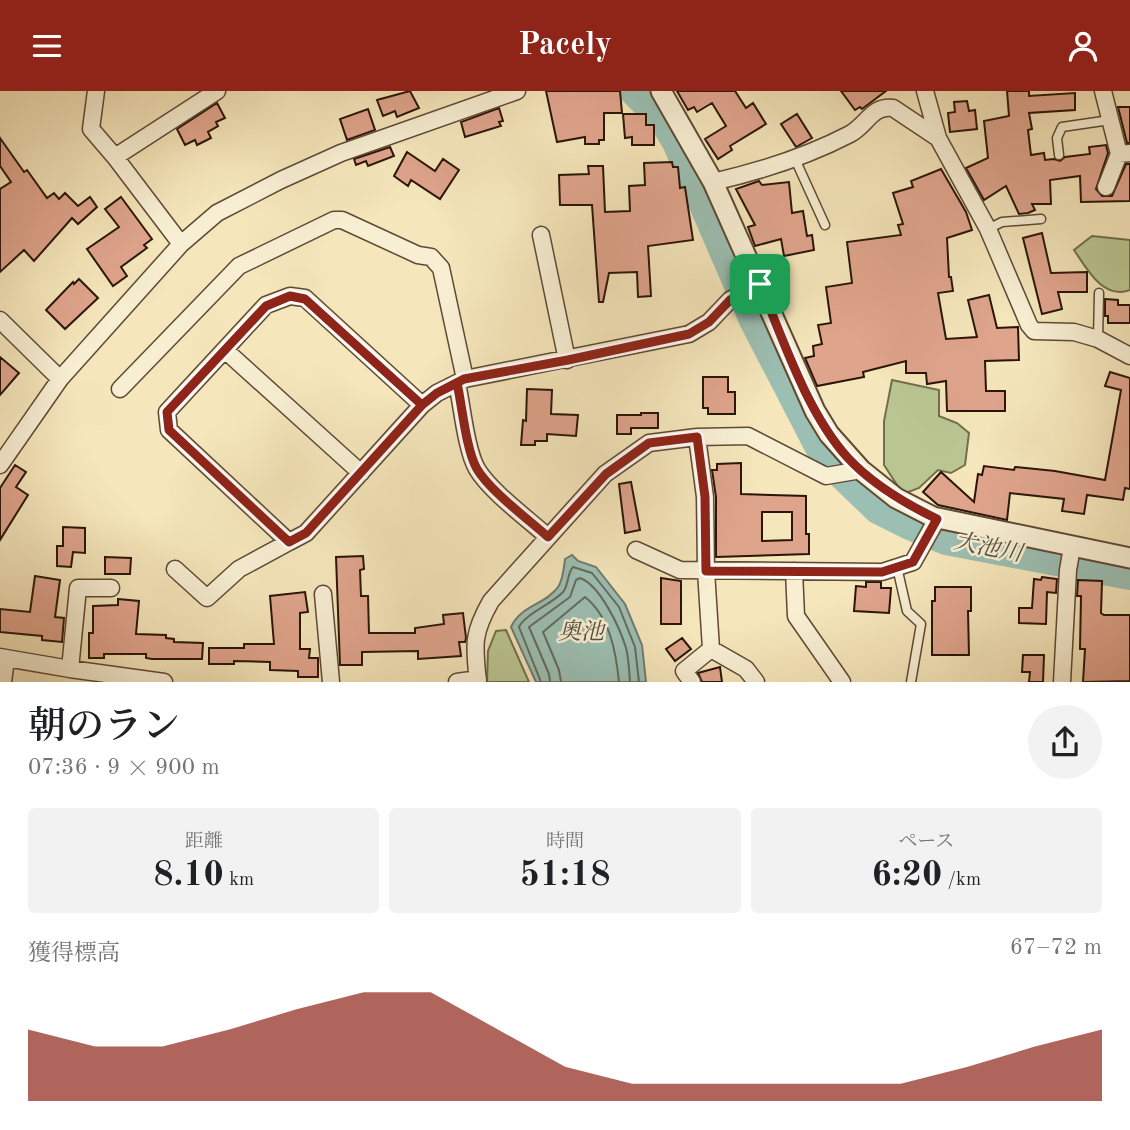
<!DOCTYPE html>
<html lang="ja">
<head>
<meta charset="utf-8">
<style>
  body { margin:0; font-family:"Old Standard TT","Noto Serif JP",serif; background:#f2f2f2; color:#202124; height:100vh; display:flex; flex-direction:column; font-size:26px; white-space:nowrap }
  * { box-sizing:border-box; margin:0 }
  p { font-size:23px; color:#757577 }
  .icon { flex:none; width:38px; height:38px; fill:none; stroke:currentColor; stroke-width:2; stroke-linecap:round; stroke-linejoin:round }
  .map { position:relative; height:591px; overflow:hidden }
  .drawer { display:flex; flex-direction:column; background:#fff; flex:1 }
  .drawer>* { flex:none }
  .pin { position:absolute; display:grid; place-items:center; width:60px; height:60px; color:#fff; margin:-30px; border-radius:14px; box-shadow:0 4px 10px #0006 }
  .round { display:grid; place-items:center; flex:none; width:74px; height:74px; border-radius:37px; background:#f2f2f2 }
  .summary { display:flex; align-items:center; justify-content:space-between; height:119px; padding:0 28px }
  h1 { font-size:38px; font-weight:600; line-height:52px }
  .metrics { display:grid; grid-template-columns:repeat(3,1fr); gap:10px; height:119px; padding:7px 28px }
  .metrics div { display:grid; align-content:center; border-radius:7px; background:#f2f2f2; text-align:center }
  .metrics b { font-size:35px; font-weight:600 }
  .metrics small { font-size:19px; font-weight:400 }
  .metrics p { font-size:19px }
  .chart { height:196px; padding:14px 28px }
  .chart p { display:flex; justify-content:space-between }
  .chart svg { width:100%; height:126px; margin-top:7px; fill:#8f2418; opacity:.7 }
  header { display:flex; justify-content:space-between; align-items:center; height:91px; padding:0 28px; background:#8f2418; color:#fff; font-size:32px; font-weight:600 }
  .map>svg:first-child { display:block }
</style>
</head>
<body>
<header><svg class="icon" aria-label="menu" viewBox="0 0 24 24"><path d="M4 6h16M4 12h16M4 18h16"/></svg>Pacely<svg class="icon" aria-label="person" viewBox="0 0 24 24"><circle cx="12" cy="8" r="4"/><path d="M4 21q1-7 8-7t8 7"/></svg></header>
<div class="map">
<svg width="1130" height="591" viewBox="0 0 1130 591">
  <rect width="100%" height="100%" fill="#f5e6bb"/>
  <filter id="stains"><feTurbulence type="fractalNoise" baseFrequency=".00286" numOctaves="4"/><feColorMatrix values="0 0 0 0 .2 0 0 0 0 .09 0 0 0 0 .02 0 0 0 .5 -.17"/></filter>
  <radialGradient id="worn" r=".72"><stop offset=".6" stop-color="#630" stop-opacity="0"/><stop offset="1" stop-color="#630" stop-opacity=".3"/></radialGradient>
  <path fill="#bac692" stroke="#726e4d" stroke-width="2" d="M1092,145L1130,149V199C1103,209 1087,178 1074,159Z
    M892,289L939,299V325L957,332L969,342L965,374L951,382L938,379L919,397L903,403L884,374V330Z
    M506,539L529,591H487L488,560L496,540Z"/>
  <path fill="#9cbfb3" stroke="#6f7b6f" stroke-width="2" d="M572,464L578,470L596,476L625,513L642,554L646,591H536L511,536C521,514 545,514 558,496C563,489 564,476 565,468Z"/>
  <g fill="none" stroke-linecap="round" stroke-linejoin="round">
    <path stroke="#646a5e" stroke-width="2" d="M541,591L519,536C525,523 552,513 563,501C569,494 567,482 573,476L592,482L619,516L635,556L639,591
      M550,591L549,583L529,536L570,506L576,489L580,487C600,494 620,537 626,557C629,568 629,580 630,591
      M561,591L559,579L543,541L585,506C610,526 616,561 619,591"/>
    <path stroke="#9cbfb3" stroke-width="30" d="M634,0L665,31L677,51L754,229L826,368L878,418L912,435L946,449L1130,484"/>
  </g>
  <path fill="#dfa48c" stroke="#2b1508" stroke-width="2" fill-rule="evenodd" d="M410,0L419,17L397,26L395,20L383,25L377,9Z
    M546,0H620L622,22H604V49H599V53H585V46L557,51Z
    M677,0H735L746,17L753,12L766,33L730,55L732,59L718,68L705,48L726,35L712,12L697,21L694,16L688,19Z
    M841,0H886L862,18L860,16L855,19Z
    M1007,0H1029V5L1075,2V19L1029,22L1032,38L1028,39L1031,64L1044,62L1045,69L1054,68L1060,70L1065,66L1090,63L1089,56L1106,54L1108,62L1096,98L1102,105H1112L1126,73H1130V110L1081,111L1080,85L1050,89L1051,113H1032L1035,119L1028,122L1019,123L1006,95L984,109L966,77L988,67L984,30L1009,25Z
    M967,10L969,20L975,19L977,38L950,41L948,22L955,21L954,11Z
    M217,12L225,27L216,31L218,35L208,41L211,47L197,54L195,49L185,54L177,38Z
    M1118,16H1130V52H1127Z
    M499,17L503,30L499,31L501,35L465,46L461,31Z
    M368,18L375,39L347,49L340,28Z
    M623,23H646V34H654V54H632V46L625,47Z
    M797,23L812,47L796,56L781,33Z
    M0,47L24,81L27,79L47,107L54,102L59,108L65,102L78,115L90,106L97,116L78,133L72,127L34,170L24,159L0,181V98L11,91L0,75Z
    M390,56L394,65L368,75L366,70L356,74L354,68Z
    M407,61L435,80L443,68L459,79L440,108L411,89L408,95L394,85Z
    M672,71L673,76H678L680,97L685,96L693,149L648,155L651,205L638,206L637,181L609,182L603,211H599L592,114H560L559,84L589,83L588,75H603L605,121L630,120L629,95L645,94L644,72Z
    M941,78L966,121L972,139L947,147L949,186H951L953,200L938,202L946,248L977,246L968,209L989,204L997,237L1018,236L1019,269L985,270L986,300H1005V320H947L946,290L927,293L926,282H906V270L863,281L864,286L817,295L805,267L814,265L813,255L822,253L818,234L831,232L826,196L852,192L847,151L901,144L898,134L903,133L893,102L913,96L911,90Z
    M759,90L762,94L789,91L792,122L803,120L807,145L812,144L814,159L784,165L781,148L755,155L748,136L755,134L736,98Z
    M121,106L152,148L144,154L147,157L121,176L127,185L113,195L87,158L119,136L105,118Z
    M1042,142L1051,182L1087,181V201H1058L1062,218L1042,223L1023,147Z
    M79,188L98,207L65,238L46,219L73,191L74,193Z
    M1105,208L1118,209V214H1130V232H1108V225H1105Z
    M0,266L19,282L0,304Z
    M1110,281L1130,287V398L1125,397L1123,409L1087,404L1084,423L1062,420L1064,408L1010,402L1007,429L938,414L923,401L941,381L974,411L978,383L982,384L984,375L1014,379L1015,376L1055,380L1105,389L1121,299L1105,295Z
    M703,286H728V301H735V323H708V317H703Z
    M527,298L552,299L551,323L578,324L576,345L547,343V350H535V354H521L523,329L526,330Z
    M641,322H658V337H631V343H617V324H641Z
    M741,372V403L806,405V443H809V463L716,466V406L712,379H717V373ZM762,421H792V449L762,450Z
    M15,374L26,381L16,396L28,404L0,449V397Z
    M631,391L640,439L625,442L619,393Z
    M63,436L85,437V462L73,461L71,476L57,475V455H63Z
    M363,465L364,478L360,479L361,505H368L369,542H415V537L444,533L443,524L463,522L466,547L465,551H459L461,565L418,568V560L362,561V574H340L336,466Z
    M105,466L131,467L130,483H105Z
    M35,485L60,489L55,526L64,527L62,551L42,549V545L0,541V518L30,521Z
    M1042,486L1057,488L1056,502L1047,501L1046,533L1019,532V517H1032L1034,488L1041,489Z
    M661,487L681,490V533H661Z
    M1078,489L1102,490L1101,522L1104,524H1130V590L1083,591L1085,558H1080L1081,505H1077Z
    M866,491H881V497H891L889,522L854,520L856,495L866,496Z
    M935,496H971V520H968L969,564H932V510H935Z
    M305,501L308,521L300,522V558H310L309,567H318V586H298V580L270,579V571L234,570V573H209V557H244V553H274L270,505Z
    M118,508L139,510L136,543L166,544V547L174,548V551L203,552L202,568H152L146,567V563H104V567H89V542H93V515L118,514Z
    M682,547L691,558L675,570L666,558Z
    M1023,564H1044L1043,591H1029L1030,581H1022Z
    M720,576L722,591H702L698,582Z"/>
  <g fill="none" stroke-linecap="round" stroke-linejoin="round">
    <defs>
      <path id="service" d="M1059,64L1057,47L1062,36L1110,29
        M795,68L825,134
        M988,138L1002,131L1041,128
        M1098,248L1099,202
        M897,476L907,520L921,533L911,591"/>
      <path id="minor" d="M96,0L91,38L115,66L181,153
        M925,0L938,47L988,138L1029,234L1034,240L1074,241L1098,248L1130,265
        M1103,0L1119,63L1130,62
        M115,66L217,0
        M713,91C761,80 806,66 850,43C867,34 872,14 893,17L938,47
        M1106,96L1119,63
        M541,144L567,269
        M0,229L60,288
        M226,260L361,382
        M457,292C462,314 466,359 477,378C490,400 528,428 548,446
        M120,298L239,175L334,129H342L418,164L431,166L441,177L465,288
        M422,314L305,207L290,205L266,214L167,321L169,339L289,451L306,442L422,314L437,302L465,288L689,243L709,231L730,209L760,193
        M697,346L705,406L706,480L711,558L746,578L756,591
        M0,374L60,288L181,153L217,122L281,89L341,62L517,0
        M636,459L680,479L882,481L913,471L937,428
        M175,478L207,507L239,478L289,451
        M794,480L796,525L842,591
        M111,497H78L70,578L164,591
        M323,503L331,591
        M0,566L70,578
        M3,591L6,568
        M457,591L478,588
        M478,591C474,554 472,543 491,510L605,383L649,352L697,346L748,345L826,385L861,379
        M692,591L684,580L711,558
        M1062,591L1068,479L1072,456"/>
      <path id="tertiary" d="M661,0L713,91L815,320L829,343L861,379L896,407L933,426L1130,467"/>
    </defs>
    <use href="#service" stroke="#5e4935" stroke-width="11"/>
    <use href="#minor" stroke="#5e4935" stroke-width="19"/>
    <use href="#tertiary" stroke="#5e4935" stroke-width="23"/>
    <use href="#service" stroke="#f8efd3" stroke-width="8"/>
    <use href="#minor" stroke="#f8efd3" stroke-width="16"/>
    <use href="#tertiary" stroke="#f8efd3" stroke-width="19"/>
  </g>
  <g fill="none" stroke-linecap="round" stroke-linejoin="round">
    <defs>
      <path id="route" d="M760,193L730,209L709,231L689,243L568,269L464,288L437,302L422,314L306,442L289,451L169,339L167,321L266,215L290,205L305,208L422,314L437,302L457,292C462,314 466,359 477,378C490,400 528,428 548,446L606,383L649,352L697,346L705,406L706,480L882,481L913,471L937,428C904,412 872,393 848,367C807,322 783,248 760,193"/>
    </defs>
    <use href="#route" stroke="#fff" stroke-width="14"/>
    <use href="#route" stroke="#8f2418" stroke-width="9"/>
  </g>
  <g text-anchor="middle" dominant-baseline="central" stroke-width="5" stroke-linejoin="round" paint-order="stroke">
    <g font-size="23" font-style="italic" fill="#535044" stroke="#f8efd3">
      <text transform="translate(988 457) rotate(11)">大池川</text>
      <text x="581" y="541">奥池</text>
    </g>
  </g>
  <rect width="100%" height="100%" filter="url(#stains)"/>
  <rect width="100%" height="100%" fill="url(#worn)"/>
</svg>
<div class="pin" style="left:760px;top:193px;background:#1e9e55"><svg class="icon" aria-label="arrive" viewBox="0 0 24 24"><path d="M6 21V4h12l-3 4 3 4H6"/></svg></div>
</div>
<section class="drawer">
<div class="summary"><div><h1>朝のラン</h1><p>07:36 · 9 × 900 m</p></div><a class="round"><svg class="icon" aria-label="share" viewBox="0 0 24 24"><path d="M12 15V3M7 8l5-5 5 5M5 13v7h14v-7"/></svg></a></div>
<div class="metrics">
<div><p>距離</p><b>8.10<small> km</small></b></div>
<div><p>時間</p><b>51:18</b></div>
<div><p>ペース</p><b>6:20<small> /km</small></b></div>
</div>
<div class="chart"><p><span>獲得標高</span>67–72 m</p>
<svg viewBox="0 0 160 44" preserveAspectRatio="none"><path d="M0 44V19L10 25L20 25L30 19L40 12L50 6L60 6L70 19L80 32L90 38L100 38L110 38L120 38L130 38L140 32L150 25L160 19V44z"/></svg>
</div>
</section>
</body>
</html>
